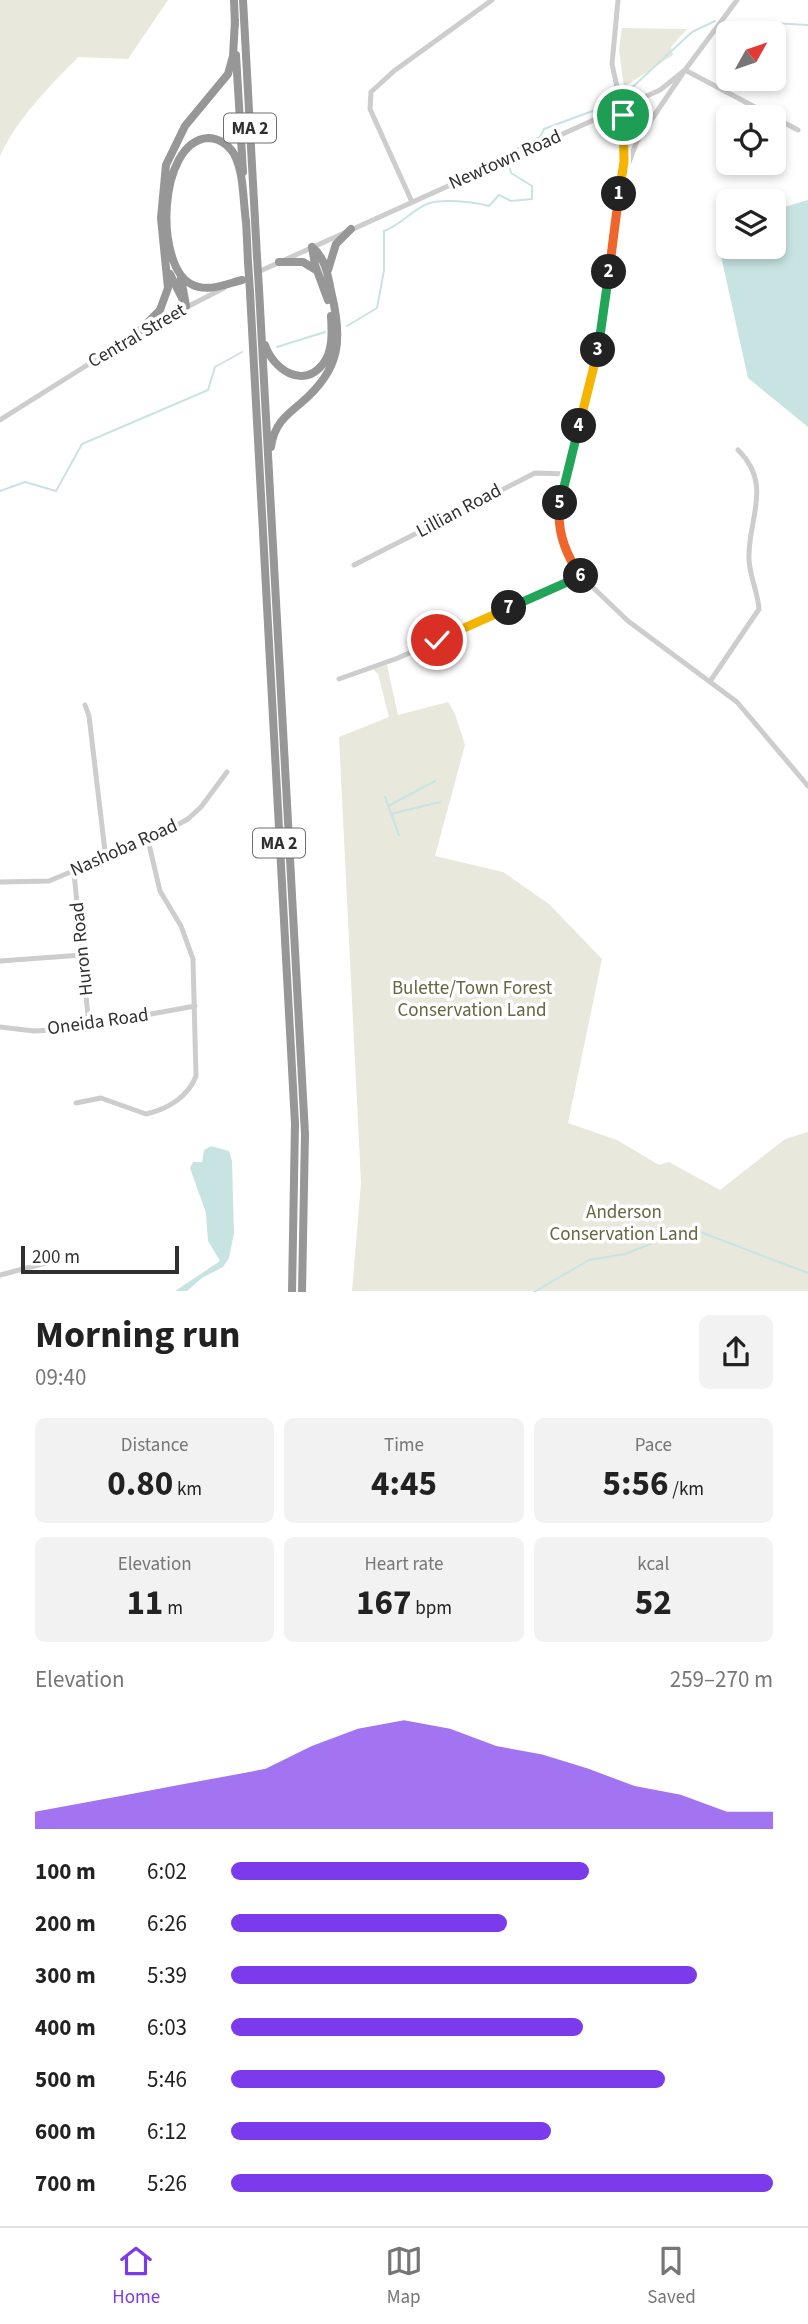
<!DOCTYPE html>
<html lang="en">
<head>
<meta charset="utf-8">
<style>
  body { margin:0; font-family:"Source Sans 3",sans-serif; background:#f2f2f2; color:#222; height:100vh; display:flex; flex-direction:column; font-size:26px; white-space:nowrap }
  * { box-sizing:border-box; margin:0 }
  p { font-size:23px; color:#767676 }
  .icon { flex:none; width:38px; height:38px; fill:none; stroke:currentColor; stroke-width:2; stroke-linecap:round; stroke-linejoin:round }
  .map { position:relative; height:1292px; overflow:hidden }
  .panel { display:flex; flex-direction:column; background:#fff; flex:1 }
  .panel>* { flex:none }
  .needle { width:46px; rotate:50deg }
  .fabs { position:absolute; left:716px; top:21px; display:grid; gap:14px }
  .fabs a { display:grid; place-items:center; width:70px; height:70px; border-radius:10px; background:#fff; box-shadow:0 4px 10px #0003; font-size:35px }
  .scale { position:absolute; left:21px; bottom:18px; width:158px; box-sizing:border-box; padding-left:7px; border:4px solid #303030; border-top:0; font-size:19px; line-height:24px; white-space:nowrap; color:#303030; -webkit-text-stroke:5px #fff; paint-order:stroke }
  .pin { position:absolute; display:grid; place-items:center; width:60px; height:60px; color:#fff; margin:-30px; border:4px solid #fff; border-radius:50%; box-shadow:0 2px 7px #0007 }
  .km { position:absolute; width:35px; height:35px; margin:-18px; border-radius:50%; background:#222; color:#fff; font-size:19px; line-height:35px; text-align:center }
  .round { display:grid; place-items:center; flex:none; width:74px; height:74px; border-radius:10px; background:#f2f2f2 }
  .head { display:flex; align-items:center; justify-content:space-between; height:119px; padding:0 35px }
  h1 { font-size:38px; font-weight:700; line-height:52px }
  .metrics { display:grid; grid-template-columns:repeat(3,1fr); gap:10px; height:119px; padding:7px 35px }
  .metrics div { display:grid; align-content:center; border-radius:10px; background:#f2f2f2; text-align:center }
  .metrics b { font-size:35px; font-weight:700 }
  .metrics small { font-size:19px; font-weight:400 }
  .metrics p { font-size:19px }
  .chart { height:196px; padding:14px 35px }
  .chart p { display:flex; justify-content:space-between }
  .chart svg { width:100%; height:126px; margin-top:7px; fill:#7c3aed; opacity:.7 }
  ul { padding:0 35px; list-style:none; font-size:23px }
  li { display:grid; grid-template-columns:112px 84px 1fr; align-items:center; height:52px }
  li i { height:18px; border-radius:9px; background:#7c3aed }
  .dock { display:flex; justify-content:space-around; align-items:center; height:98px; border-top:2px solid #e0e0e0; background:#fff; font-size:19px; color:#767676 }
  .dock a { display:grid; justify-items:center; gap:4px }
  .dock .current { color:#7c3aed }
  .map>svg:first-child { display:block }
</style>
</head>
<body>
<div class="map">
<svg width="808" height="1292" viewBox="0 0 808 1292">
  <rect width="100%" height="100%" fill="#fff"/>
  <path fill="#e8e8dd" d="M0,0H168L128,59L78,57C49,87 18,117 0,156Z
    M622,28L687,29L671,47L673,55L624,87L619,50Z
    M387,665L398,715L448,702L455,714L465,745L435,856L503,872L549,904L602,959L568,1123L617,1140L659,1165L669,1162L720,1190L785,1139L808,1132V1291H352L361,1183L339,737L389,717L378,674L373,669Z"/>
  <path fill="#c8e4e2" d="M808,200V427L748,378L721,256L732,247H774V210Z
    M211,1146L229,1151L232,1161L234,1233L229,1258L223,1267L202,1278L187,1291H175L220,1261L208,1241L206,1213L190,1168L193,1162H202L204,1150Z"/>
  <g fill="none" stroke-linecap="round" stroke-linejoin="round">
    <path stroke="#c8e4e2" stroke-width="2" d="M726,28L752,22L808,25
      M625,94L692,32L715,21
      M507,154L540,137L544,129L606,106L615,98
      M347,326L377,308L384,270V231C401,225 412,210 427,204C440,198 475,202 489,206L499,195L511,201L532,199V186L511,173L509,164
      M277,347L325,332
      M0,491L25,482L56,491L82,444L208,390L215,367L242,352
      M385,797L399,835
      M388,806L435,781
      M391,814L440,802
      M534,1292L589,1260L625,1254L676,1234L695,1230L808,1273"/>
    <path stroke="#cdcdcd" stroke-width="5" d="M618,0L612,64L623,115V167
      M798,130L685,70L637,141L622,181L603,322L560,504V532L565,552L581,576L628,621L737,702L808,786
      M412,202L370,109L371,92L394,71L492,0
      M258,272L660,90L685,70L737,0
      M0,420L146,328L224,288
      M354,565L535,473L567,474
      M339,679L398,658L581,576
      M711,680L759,609C758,593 750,577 749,560C747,520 774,485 738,450
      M85,705L89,716L106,860
      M74,873L89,1026
      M0,882L49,881L157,836L188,819L201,807L227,772
      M0,961L82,955
      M0,1027L34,1031L69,1029L195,1006
      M76,1103L101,1098L146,1114C168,1109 188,1097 196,1076L193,959L181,926L160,891L148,840
      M0,1275L46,1263"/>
    <path stroke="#979797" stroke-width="8" d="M234,0L235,25
      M243,0L257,257
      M236,55L243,172
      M246,220L248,262
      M312,247L315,265L328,300
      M279,262H303L316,270
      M328,270L336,244L351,229
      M170,274L186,306
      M181,278L186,306
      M242,280C226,284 207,293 191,284C155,266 157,142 208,138C218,138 228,144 234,154C244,172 243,201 246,222
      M259,289L305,1134L302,1292
      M250,292L295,1124L292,1292
      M135,335L160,310L168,288L161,218L166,165L185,126L228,74L233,56L235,20
      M265,345C273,369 303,390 323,364C333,351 332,332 331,316
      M271,447C274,425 285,416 301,403C341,369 343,340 331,291C328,275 325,257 312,247"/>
    <path stroke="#979797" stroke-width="8" d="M257,257L259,289
      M248,262L250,292"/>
  </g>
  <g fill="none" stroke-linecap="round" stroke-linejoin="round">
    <defs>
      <path id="split-1" d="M619,194L624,162L623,115"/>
      <path id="split-2" d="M609,272L619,194"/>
      <path id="split-3" d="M598,350L609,272"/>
      <path id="split-4" d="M579,426L598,350"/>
      <path id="split-5" d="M560,503L579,426"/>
      <path id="split-6" d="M560,503C556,531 565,554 581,576"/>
      <path id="split-7" d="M509,608L581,576"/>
      <path id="split-8" d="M437,640L509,608"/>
    </defs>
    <use href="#split-1" stroke="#fff" stroke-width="14"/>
    <use href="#split-2" stroke="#fff" stroke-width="14"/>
    <use href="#split-3" stroke="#fff" stroke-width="14"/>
    <use href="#split-4" stroke="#fff" stroke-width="14"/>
    <use href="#split-5" stroke="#fff" stroke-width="14"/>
    <use href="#split-6" stroke="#fff" stroke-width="14"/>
    <use href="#split-7" stroke="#fff" stroke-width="14"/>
    <use href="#split-8" stroke="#fff" stroke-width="14"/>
    <use href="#split-1" stroke="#f5b400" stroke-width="9"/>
    <use href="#split-2" stroke="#f0652b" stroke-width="9"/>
    <use href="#split-3" stroke="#22a559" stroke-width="9"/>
    <use href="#split-4" stroke="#f5b400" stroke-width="9"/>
    <use href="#split-5" stroke="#22a559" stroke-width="9"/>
    <use href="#split-6" stroke="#f0652b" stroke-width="9"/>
    <use href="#split-7" stroke="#22a559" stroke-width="9"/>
    <use href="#split-8" stroke="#f5b400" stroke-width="9"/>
  </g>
  <g text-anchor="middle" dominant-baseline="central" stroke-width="7" stroke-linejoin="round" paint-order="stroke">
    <g fill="#fff" stroke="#6e6e6e" stroke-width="2">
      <rect x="224" y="113.5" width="52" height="29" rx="5"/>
      <rect x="253" y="828.5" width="52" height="29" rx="5"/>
    </g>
    <g font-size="18" font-weight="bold" fill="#303030">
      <text x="250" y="128">MA 2</text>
      <text x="279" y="843">MA 2</text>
    </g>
    <g font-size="19" fill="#303030" stroke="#fff">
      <text transform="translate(505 160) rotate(-24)">Newtown Road</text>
      <text transform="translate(137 336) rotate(-30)">Central Street</text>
      <text transform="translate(459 511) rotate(-28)">Lillian Road</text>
      <text transform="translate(124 848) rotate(-24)">Nashoba Road</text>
      <text transform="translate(82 949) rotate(-96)">Huron Road</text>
      <text transform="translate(98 1022) rotate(-8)">Oneida Road</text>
    </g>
    <g font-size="19" fill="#656742" stroke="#fff">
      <text x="472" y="988">Bulette/Town Forest<tspan x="472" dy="22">Conservation Land</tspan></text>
      <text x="624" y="1212">Anderson<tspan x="624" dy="22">Conservation Land</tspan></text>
    </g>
  </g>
</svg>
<div class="fabs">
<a><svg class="needle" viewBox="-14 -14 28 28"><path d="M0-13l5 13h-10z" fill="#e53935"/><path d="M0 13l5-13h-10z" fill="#767676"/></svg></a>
<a><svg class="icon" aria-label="locate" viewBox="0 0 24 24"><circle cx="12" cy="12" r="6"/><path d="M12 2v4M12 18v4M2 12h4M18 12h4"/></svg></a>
<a><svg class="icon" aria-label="layers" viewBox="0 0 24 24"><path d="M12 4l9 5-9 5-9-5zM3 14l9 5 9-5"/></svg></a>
</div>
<div class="scale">200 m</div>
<div class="pin" style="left:623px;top:115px;background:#1e9e55"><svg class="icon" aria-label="arrive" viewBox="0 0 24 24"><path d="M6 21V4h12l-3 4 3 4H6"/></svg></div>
<div class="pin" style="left:437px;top:640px;background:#d93025"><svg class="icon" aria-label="check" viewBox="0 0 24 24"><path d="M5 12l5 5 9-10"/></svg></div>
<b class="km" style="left:619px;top:194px">1</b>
<b class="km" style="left:609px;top:272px">2</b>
<b class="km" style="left:598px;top:350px">3</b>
<b class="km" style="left:579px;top:426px">4</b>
<b class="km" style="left:560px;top:503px">5</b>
<b class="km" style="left:581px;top:576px">6</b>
<b class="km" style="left:509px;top:608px">7</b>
</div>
<section class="panel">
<div class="head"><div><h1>Morning run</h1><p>09:40</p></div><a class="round"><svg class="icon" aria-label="share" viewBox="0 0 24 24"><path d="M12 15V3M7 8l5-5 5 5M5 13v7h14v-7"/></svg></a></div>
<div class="metrics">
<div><p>Distance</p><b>0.80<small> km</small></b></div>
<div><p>Time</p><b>4:45</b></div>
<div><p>Pace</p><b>5:56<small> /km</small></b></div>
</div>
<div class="metrics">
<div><p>Elevation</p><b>11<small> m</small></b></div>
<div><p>Heart rate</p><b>167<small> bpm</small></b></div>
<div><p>kcal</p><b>52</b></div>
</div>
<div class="chart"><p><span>Elevation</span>259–270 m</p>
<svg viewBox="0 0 160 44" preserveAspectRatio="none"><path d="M0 44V38L10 35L20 32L30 29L40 26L50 23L60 15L70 9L80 6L90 9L100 15L110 18L120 23L130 29L140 32L150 38L160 38V44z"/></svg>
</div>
<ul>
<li><b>100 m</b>6:02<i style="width:66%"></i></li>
<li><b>200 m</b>6:26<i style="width:51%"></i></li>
<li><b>300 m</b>5:39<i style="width:86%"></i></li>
<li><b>400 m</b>6:03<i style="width:65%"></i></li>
<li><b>500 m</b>5:46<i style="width:80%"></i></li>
<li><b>600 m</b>6:12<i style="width:59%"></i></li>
<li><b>700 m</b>5:26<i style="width:100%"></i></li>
</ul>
</section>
<nav class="dock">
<a class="current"><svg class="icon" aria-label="home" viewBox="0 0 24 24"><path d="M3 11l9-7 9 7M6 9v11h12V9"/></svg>Home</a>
<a><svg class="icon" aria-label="map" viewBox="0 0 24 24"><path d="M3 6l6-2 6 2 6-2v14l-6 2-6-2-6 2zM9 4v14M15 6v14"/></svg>Map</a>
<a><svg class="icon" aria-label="saved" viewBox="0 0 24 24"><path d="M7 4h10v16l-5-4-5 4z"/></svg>Saved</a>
</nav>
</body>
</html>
